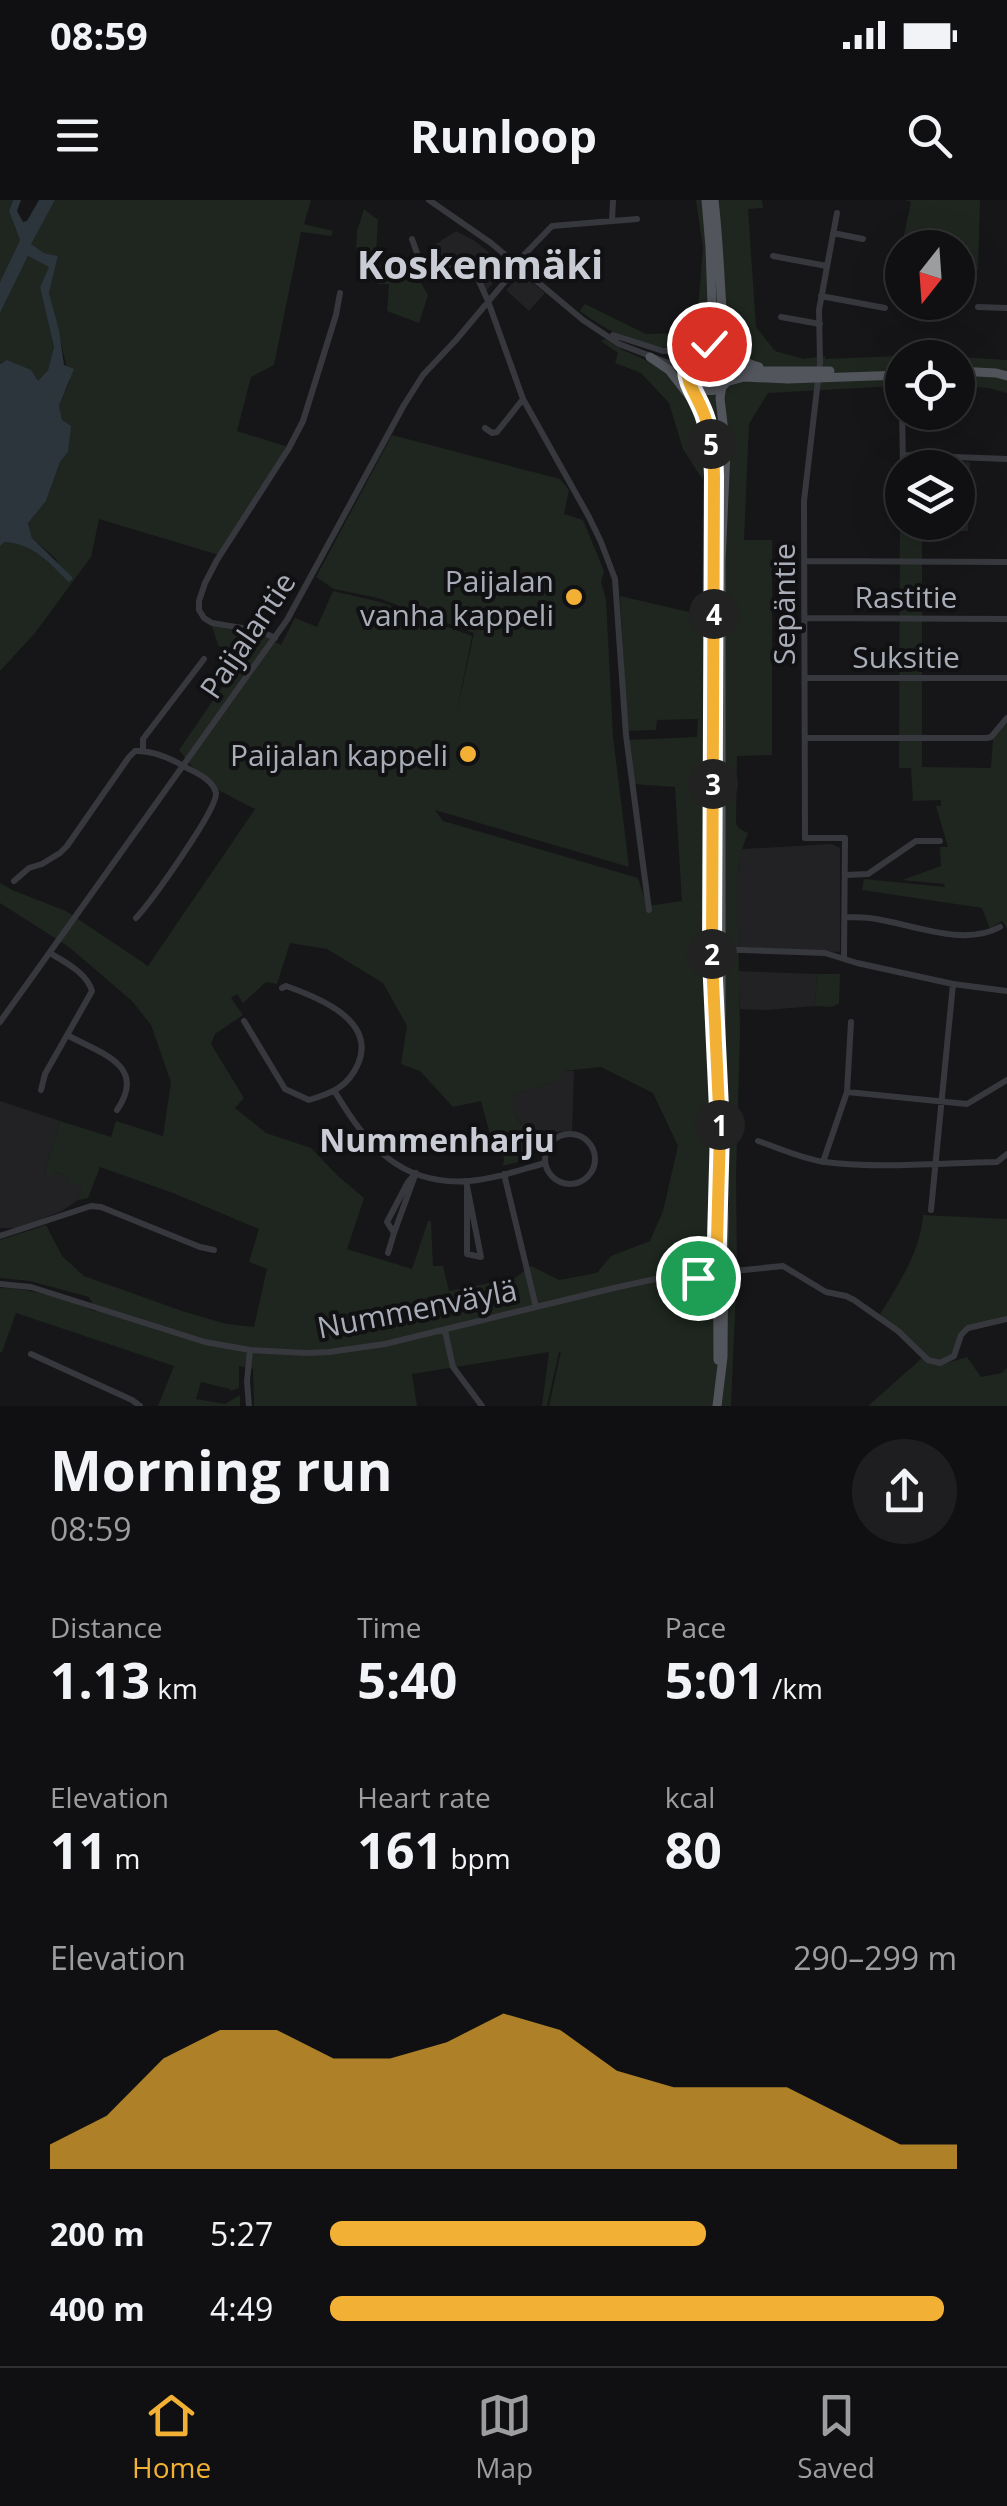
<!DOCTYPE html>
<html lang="en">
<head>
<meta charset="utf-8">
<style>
  body { margin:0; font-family:"Open Sans",sans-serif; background:#1e1e20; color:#f1f3f6; height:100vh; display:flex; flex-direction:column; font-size:38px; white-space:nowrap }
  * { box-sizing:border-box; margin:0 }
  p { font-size:32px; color:#9c9d9f }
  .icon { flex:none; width:55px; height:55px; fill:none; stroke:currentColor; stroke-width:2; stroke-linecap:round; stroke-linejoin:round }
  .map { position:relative; height:1206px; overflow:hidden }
  .side { display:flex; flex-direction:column; background:#101012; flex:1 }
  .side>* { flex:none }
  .needle { width:65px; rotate:197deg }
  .controls { position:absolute; left:885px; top:30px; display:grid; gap:20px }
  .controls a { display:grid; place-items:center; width:90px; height:90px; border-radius:50%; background:#101012; box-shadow:0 10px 40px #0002,0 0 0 2px #303032; font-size:50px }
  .pin { position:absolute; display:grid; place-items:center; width:85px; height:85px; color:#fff; margin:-42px; border:5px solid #fff; border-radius:50%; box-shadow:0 2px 10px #0007 }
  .km { position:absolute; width:50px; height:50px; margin:-25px; border-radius:50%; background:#222; color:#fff; font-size:28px; line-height:50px; text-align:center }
  .round { display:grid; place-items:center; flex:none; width:105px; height:105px; border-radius:52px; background:#1e1e20 }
  .head { display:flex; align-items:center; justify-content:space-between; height:170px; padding:0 50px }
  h1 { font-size:55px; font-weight:700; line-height:75px }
  .metrics { display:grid; grid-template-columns:repeat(3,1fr); gap:15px; height:170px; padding:10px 50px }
  .metrics div { display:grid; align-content:center }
  .metrics b { font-size:50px; font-weight:700 }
  .metrics small { font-size:28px; font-weight:400 }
  .metrics p { font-size:28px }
  .chart { height:280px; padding:20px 50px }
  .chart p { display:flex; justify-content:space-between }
  .chart svg { width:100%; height:180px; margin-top:10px; fill:#f2b134; opacity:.7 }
  ul { padding:0 50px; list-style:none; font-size:32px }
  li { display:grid; grid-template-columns:160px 120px 1fr; align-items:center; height:75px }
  li i { height:25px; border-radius:12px; background:#f2b134 }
  .status { display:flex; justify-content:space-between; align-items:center; height:70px; padding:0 50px; background:#101012; direction:ltr }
  .status svg { height:28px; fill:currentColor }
  header { display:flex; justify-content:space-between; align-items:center; height:130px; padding:0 50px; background:#101012; font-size:45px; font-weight:700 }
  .dock { display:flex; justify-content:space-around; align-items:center; height:140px; border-top:2px solid #303032; background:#101012; font-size:28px; color:#9c9d9f }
  .dock a { display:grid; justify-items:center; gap:5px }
  .dock .active { color:#f2b134 }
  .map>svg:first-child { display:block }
</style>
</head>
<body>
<div class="status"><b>08:59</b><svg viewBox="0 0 49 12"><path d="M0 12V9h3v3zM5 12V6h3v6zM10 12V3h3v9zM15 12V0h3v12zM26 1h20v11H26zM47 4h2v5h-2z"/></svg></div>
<header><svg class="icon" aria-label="menu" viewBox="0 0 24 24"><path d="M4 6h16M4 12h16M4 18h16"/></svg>Runloop<svg class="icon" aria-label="search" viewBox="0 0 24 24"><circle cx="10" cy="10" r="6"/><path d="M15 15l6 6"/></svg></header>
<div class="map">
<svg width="1007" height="1206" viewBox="0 0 1007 1206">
  <rect width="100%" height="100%" fill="#161618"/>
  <path fill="#222225" d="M456,31L475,41L505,65V69L486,91L470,55L437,66L430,48Z
    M519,77L527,78L545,93L529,111L506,90Z
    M832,644L840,648V752L737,747V675L742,649Z
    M738,771L817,774L815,806L766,810L740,809Z
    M562,871H574L572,931L554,932L546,936L537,947L513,912V895L561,879Z
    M0,901L60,921L45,970L47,975L52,977L54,972L68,976L83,987L78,1000L62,1011L18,1028H0Z"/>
  <path fill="#1e261f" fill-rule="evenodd" d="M0,0H13L9,11L20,40L0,82Z
    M55,0H311L304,24L333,31L331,36L301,32L274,165L251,177L237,231L288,247L219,355L99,319L91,357L35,433L0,471V346L5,342C35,345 47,362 69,381L55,358L32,338L28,322L46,301L60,262L68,252L59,206L70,181L49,93L58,56L44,53L30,44Z
    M696,0H762L763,8L748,9L756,127L775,151L804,159L825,156V159L928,155L1007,160V193L988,188L958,186V158H902V188L895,186L768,193L749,224L744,340H772V555L737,556L736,624L740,629L748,633L742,649L737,675L740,832L736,975L737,1068L731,1206H549L561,1151L559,1152L547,1206H542L549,1152L412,1174L417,1206H254L253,1169L239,1166V1188L230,1191V1189L201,1182L196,1199L225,1204L240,1195V1206H158L174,1166L16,1113L2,1152H0V1088C33,1088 67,1100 97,1112L89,1097L30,1081L0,1078V1040L46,1025L62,1056L84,1076L185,1112L227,1124L254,1127L267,1069L249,1062L259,1029L173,993L100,967L88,998L78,1000L82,986L66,981L67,976L55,972L53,978L47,976L45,970L60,921L111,937L116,921L163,936L171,882L151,825L132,801L69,747L0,703V683L12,690L66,711L148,766L255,609L218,590L195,570L179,550L240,461L218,445L212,426L262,435L281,445L295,418L317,427L333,391L380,402L472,436L456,516L474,433L378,398L334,389L316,377L392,235L560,279L569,290L564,314L583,320L604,371L601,382L606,400L613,536L629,667L435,610L443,621L638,678L647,706L682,701L675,587L633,584L628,540L697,537L698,519L657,520L656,530L627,531L620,396L702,415L703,280L683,249L669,203L641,173L615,163L618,153L601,141L605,139L623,150L659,166L678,183L696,146C655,155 613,136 580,111L585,104L646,134L685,133L690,118L698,111L703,48ZM290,743L327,749L383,783L407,826L401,864L420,871L453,907L481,901L493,945L498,944L504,959L503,966L529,959L537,947L513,912V895L561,879L563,871L601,867L653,893L678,946L663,1011L650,1041L611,1056L597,1073L559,1080L531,1066L515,1078L449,1091L443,1066H433L431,1021H428L412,1069L347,1049L364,998L338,976L311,948L266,933L235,908L244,898L211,844L215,834L243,815L231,798L237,794L243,803L266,782L277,784Z
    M905,0H980L978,70H958V48H902V68H897L911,2Z
    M364,9L378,20L376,52L356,53L357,31Z
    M28,56L50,67L40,87L54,147L48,170L38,182L2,162L0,164V113Z
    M376,66H411L428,95L419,123L387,111L389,84H378Z
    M908,260L970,262L968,331H922V567L991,568L993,539L1007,523V728L1002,721L990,729L982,708L862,690L864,679L945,687L944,684L902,680L941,666L940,647H948L936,606H941V600L913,601L911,568H899L900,300H902V322H958V268L908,267Z
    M817,774H840L839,804L831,807L815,806Z
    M923,1015L1007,1019V1116L966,1127L950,1157L939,1161L929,1158L880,1115C899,1082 920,1054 923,1015Z
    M967,1157L981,1177L1002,1173L1007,1168V1206H868L922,1158L940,1165Z"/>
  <path fill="#2c353c" d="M13,0H21L17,11L23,22L27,21L39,0H55L31,44L44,53L58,56L49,93L59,130L64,165L74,169L59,206L62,220L71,226L68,252L60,262L46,301L28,323L32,338L73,378L69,382C48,362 35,345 5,342L0,346V164L7,160L31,170L38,181L48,170L54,147L40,87L49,67L28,56L0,113V82L20,40L9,11Z"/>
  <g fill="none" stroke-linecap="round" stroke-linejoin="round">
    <path stroke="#37383d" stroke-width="6" d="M429,0L491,43L583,120L619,144L687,170
      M837,13L819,110L820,163L804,301L805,638H845L844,759
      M612,21L613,0
      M833,33L863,39
      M412,39L424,73L426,74L468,57L488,101L523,199L589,317L601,342L615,379L626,535L649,710
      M773,56L827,66
      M821,96L885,108
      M978,107L1007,108
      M781,117L820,124
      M613,135L663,151L698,150
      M902,206L903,268
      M485,228L492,233L497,232L523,199
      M903,255L1007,259
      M902,273V278
      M903,323V322
      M806,361L1007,362
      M805,418L1007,419
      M275,438L260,431L212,423L204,418L199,410V401L205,383L217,360L289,248L303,221L336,115L340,93
      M805,478H1007
      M805,538H987L991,537L1007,518
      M143,550V539L204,459
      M845,675L868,674L916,641H940
      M14,681L29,668L42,664L60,653L67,646L129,557L135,551C152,550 172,559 187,568C197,573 213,580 216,593C218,609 150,703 136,718
      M845,717C855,717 866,717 876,719C914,725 964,747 1000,727
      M712,749L825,753L857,763L953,784L1007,791
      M244,821L285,889L309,900C332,893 348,887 358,864C377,820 317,797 286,786L282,788
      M0,822L287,420L404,205L423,175L456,140L518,66L522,57L552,26L637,19
      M67,835C100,853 148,865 117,910
      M41,890L45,874L92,791C87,773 65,762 50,753
      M335,892C367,945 400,986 469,981C495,979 520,970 545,963
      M847,892L967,904L1007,880
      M545 959a25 25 0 1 1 50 0a25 25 0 1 1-50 0Z
      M758,941C779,948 802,959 825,962C881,969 940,963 997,962L1007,954
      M823,962L847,892L851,822
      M504,974L536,1107
      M466,981L481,1057L467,1054V988
      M931,1010L953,784
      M394,1033L414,978
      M0,1036L91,1006L101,1007L200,1047L214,1050
      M388,1053L394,1033L387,1022L408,982L416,973
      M674,1078L716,1077L724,1072L783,1066L826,1092L846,1096L854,1100L898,1131L928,1160L940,1163L954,1156L961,1135L968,1128L1007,1119
      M0,1084L31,1087L205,1142L250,1150L306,1153L329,1152L385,1144L614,1088L701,1069H719
      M445,1131L453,1167L482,1206
      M31,1154L132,1200L140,1206
      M249,1206L247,1181L250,1150"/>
    <path stroke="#53555c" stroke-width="9" d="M729,138C734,154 742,163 759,167
      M705,147L712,140L713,133L710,47L706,0
      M650,157L669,170L690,197
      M730,164L740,169L750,171H830
      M958,171L996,173L1007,176
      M690,181C703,196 728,194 730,171C732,156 724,140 723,125C720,83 719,42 714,0
      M726,182L744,177L788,179L902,175
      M721,844V362L726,250L720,198L722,186
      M717,975L718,1160
      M717,1206L723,1157L724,1016L712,759L715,276C714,258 711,238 706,220C700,199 674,172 695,153C703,146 709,146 718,148L730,161"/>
  </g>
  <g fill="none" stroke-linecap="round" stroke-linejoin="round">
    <defs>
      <path id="route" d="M698,1078L716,1077L720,930L712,759L714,276C714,258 711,238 706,220C697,188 667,168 709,144"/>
    </defs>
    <use href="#route" stroke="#fff" stroke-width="20"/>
    <use href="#route" stroke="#f2b134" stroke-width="12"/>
  </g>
  <g fill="#f2b134" stroke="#111113" stroke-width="4">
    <circle cx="574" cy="397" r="10"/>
    <circle cx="468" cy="554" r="10"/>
  </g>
  <g text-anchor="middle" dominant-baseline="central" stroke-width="8" stroke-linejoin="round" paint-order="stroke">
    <g font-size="30" fill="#a8adb8" stroke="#111113" text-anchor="end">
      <text x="554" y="380">Paijalan<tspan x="554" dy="34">vanha kappeli</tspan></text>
      <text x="448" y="554">Paijalan kappeli</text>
    </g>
    <g font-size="30" fill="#a8adb8" stroke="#111113">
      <text x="906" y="396">Rastitie</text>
      <text transform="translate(783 404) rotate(-90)">Sepäntie</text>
      <text transform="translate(247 435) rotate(-56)">Paijalantie</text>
      <text x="906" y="456">Suksitie</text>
      <text transform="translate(417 1108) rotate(-11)">Nummenväylä</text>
    </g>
    <g font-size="32" font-weight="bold" fill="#c9ccd4" stroke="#111113">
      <text x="437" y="939">Nummenharju</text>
    </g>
    <g font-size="40" font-weight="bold" fill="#c9ccd4" stroke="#111113">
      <text x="480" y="63">Koskenmäki</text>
    </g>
  </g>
</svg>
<div class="controls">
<a><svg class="needle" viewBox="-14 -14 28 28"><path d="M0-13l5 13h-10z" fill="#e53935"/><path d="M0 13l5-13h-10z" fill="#9c9d9f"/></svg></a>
<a><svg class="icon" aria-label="locate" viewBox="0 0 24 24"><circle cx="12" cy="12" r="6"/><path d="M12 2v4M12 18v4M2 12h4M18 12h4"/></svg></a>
<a><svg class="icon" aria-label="layers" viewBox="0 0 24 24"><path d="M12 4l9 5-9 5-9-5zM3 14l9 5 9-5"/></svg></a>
</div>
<div class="pin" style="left:698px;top:1078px;background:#1e9e55"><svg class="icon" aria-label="arrive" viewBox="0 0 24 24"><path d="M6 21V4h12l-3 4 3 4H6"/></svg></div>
<div class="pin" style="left:709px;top:144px;background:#d93025"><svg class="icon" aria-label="check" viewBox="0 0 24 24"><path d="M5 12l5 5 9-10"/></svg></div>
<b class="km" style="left:720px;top:925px">1</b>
<b class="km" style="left:712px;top:754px">2</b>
<b class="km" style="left:713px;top:584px">3</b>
<b class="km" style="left:714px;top:414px">4</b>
<b class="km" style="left:711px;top:244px">5</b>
</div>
<section class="side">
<div class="head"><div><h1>Morning run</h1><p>08:59</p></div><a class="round"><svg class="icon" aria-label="share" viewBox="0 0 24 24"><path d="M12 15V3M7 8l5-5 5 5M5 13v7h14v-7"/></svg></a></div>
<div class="metrics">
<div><p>Distance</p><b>1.13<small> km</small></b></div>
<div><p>Time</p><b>5:40</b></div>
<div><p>Pace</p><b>5:01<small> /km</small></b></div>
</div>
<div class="metrics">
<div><p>Elevation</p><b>11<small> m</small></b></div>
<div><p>Heart rate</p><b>161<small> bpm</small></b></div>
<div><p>kcal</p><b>80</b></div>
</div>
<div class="chart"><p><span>Elevation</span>290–299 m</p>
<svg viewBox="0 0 160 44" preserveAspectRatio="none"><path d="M0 44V38L10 31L20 17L30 10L40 10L50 17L60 17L70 13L80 6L90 10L100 20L110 24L120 24L130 24L140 31L150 38L160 38V44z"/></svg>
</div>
<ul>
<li><b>200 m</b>5:27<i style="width:60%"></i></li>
<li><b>400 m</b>4:49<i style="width:98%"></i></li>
</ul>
</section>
<nav class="dock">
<a class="active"><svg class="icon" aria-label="home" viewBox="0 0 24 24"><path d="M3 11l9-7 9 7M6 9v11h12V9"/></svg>Home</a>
<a><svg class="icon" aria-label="map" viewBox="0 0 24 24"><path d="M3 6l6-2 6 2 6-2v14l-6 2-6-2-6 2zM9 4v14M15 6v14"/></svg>Map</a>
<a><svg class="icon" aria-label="saved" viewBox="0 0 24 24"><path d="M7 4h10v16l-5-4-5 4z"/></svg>Saved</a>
</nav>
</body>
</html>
